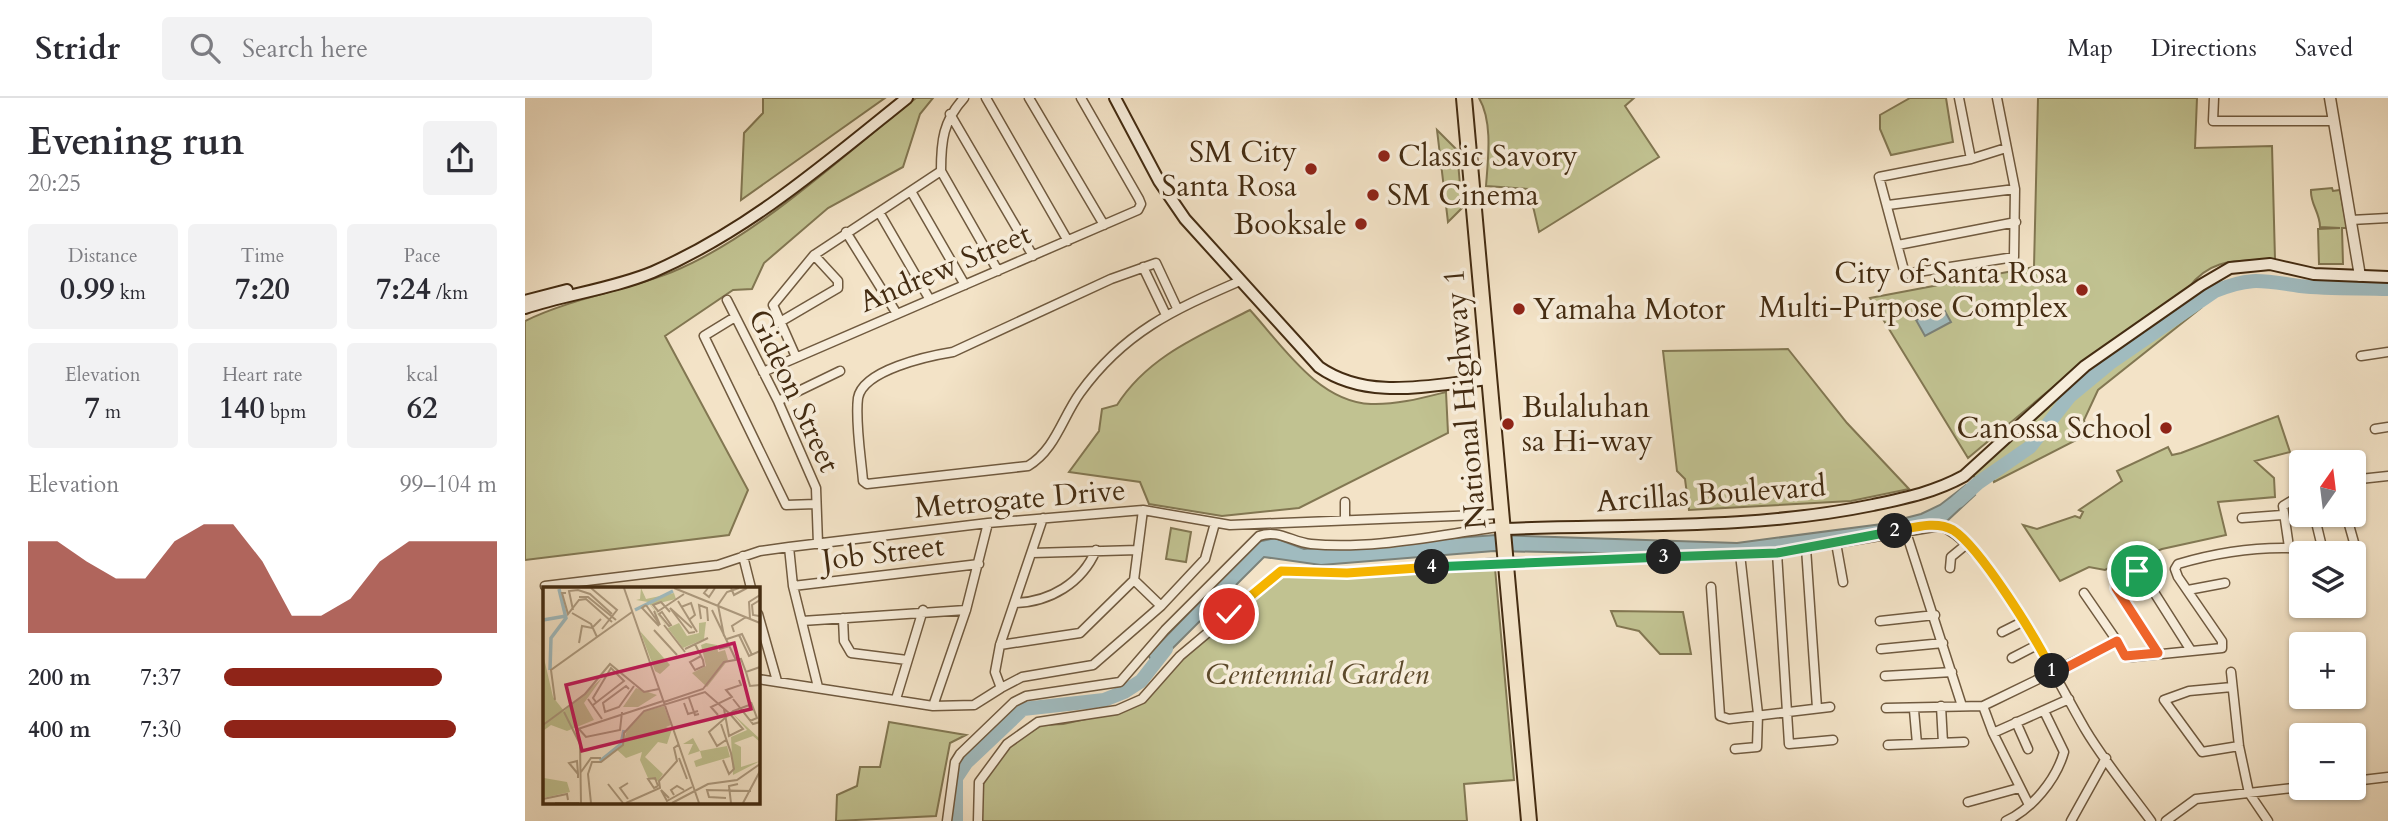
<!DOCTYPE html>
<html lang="en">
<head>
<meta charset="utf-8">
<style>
  body { margin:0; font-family:Cardo,serif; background:#f2f2f3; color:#2b2b33; height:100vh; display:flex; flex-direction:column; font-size:26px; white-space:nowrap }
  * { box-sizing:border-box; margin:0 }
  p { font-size:23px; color:#7c7c81 }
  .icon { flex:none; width:38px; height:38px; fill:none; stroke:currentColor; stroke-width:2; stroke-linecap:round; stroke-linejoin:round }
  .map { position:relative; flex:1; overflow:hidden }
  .panel { display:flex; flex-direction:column; background:#fff; width:525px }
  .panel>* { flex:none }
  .needle { width:46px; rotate:14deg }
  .fabs { position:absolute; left:1764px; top:352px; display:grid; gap:14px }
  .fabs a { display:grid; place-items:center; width:77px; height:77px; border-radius:7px; background:#fff; box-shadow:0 2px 5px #0004; font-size:35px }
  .pin { position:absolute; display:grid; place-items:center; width:60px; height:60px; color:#fff; margin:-30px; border:4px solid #fff; border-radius:50%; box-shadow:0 2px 7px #0007 }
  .km { position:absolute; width:35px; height:35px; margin:-18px; border-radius:50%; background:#222; color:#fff; font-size:19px; line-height:35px; text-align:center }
  .round { display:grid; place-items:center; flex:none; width:74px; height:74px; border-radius:7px; background:#f2f2f3 }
  .summary { display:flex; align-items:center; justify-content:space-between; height:119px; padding:0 28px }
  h1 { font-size:38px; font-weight:700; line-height:52px }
  .figures { display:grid; grid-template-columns:repeat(3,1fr); gap:10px; height:119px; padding:7px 28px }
  .figures div { display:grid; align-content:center; border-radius:7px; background:#f2f2f3; text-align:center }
  .figures b { font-size:30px; font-weight:700 }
  .figures small { font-size:19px; font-weight:400 }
  .figures p { font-size:19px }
  .chart { height:196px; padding:14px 28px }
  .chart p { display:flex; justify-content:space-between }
  .chart svg { width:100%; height:126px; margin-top:7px; fill:#8f2418; opacity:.7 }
  ul { padding:0 28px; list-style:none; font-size:23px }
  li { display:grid; grid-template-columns:112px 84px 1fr; align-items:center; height:52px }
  li i { height:18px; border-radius:9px; background:#8f2418 }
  header { display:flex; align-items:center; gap:42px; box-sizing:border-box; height:98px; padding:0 35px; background:#fff; border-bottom:2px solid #e1e1e2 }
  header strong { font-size:33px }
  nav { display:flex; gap:38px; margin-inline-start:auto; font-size:24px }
  .search { width:490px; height:63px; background:#f2f2f3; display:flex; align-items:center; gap:18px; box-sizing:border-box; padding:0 24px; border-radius:7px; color:#7c7c81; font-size:26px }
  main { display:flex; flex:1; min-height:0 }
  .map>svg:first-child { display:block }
</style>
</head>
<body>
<header>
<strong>Stridr</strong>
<div class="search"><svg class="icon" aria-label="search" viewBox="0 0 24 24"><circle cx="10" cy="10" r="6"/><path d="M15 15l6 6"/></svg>Search here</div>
<nav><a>Map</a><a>Directions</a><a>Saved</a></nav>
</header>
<main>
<section class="panel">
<div class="summary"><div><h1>Evening run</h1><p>20:25</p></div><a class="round"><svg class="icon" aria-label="share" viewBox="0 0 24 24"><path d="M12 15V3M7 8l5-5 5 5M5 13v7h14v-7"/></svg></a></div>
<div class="figures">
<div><p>Distance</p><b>0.99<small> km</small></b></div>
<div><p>Time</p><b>7:20</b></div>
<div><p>Pace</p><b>7:24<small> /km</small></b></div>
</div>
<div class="figures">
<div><p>Elevation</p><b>7<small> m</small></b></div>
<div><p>Heart rate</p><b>140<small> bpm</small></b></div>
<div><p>kcal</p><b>62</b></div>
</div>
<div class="chart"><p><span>Elevation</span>99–104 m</p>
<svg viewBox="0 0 160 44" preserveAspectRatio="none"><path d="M0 44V12L10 12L20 19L30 25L40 25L50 12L60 6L70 6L80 19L90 38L100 38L110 32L120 19L130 12L140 12L150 12L160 12V44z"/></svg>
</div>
<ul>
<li><b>200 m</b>7:37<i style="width:80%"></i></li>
<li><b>400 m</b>7:30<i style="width:85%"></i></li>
</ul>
</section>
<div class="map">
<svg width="1863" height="723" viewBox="0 0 1863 723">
  <rect width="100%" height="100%" fill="#f3e3c7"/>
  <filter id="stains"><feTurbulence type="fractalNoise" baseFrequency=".00286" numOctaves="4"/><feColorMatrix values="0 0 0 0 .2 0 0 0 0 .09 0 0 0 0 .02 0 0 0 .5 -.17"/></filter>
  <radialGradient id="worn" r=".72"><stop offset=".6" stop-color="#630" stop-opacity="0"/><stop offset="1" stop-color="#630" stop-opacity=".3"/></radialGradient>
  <path fill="#c1c291" stroke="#827752" stroke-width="2" d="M238,0H360L216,102L219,35L238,15Z
    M391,0H408L395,16L378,69L303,110L239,165L227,191L208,192L140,238L223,392L204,437L0,462V223C47,200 99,193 147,174C231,140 319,56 391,0Z
    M954,0H1109L1100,8L1134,59L1014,134L1004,91L961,88C963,61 968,24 954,0Z
    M1385,0H1421L1428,44L1366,57L1355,31V17Z
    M1513,0H1672L1670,50L1747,48L1750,161C1714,164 1688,158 1664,189L1563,260L1443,360L1345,200L1509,169Z
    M912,32L932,52L937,110L923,124Z
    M1807,90L1808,93L1815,92L1822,130H1817L1818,166H1794L1793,131L1815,130L1795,129C1795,114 1785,106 1786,92Z
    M1664,199L1676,210L1573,292L1559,322L1563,336L1469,384L1467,377L1453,385L1448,377L1571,264Z
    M725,212C757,247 793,304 846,306C871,307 897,300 921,294L923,335L774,410L697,418L624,406L615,384L544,374L574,333L577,311L592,307C623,258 676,237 725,212Z
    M1263,251L1322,325L1384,391L1326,403L1164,412L1160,381L1152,373L1138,253Z
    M1753,318L1765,354L1730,363L1749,380L1750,399L1693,404L1701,437L1637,451L1622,457H1610L1580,472L1564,469L1535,483L1498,427L1512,431L1550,418L1555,420L1558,414L1554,412L1597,383L1592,373L1643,349L1647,357L1656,355Z
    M646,430L666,434L661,464L641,461Z
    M970,470L989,682L939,686L942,723H456V689L484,647L517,627L538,626L593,614L618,602L654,556L753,477Z
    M1086,513L1158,514L1166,556H1135L1114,533L1092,528Z
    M364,624L441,637L425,645L411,718L311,723L312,697L332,688L335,669H355Z"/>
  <path fill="#a0bbbf" stroke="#7b827a" stroke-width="2" d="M1417,208L1426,224L1400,238L1391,222Z
    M1441,387L1450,397L1422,423L1258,451L1173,457L969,453L796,467L739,459L630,568L623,557L732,444L750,440L779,451L971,437L1212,445L1357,426L1396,416L1415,407Z"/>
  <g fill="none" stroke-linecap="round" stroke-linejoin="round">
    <path stroke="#a0bbbf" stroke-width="14" d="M1433,403L1453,385L1505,349L1545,298L1585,265L1690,193C1727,178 1738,183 1775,188C1804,191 1834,190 1863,191
      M431,723V680L441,665L498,611L579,602L599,594L616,583L641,551"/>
    <defs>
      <path id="minor" d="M461,0L543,143
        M504,0L579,127
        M1434,0L1446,61
        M1472,0L1490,91L1489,159L1380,176L1354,79L1446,61L1481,50
        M1689,0L1688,23H1809
        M425,16L508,158
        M416,73L473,173
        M387,95L440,187
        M1363,107L1490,91
        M354,114L405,202
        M1826,122L1863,120
        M321,134L372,216
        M1373,147L1491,124
        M618,169L641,217
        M202,202L253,303L291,390L293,446
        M652,210L631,165L586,181L428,254C403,258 338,272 333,300C330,323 336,359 338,383L342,386L503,368C530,352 537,320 555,295C599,234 648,212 715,183
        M210,219L179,238L261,407L291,406
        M255,224L313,190V183L289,157
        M1836,258L1863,254
        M271,259L248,207L289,157L416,73C416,43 418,23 439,0
        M238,274L613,112L616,106L614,101L556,0
        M253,303L315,273
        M1850,331L1863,329
        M1829,387L1835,381L1863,378
        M820,404V422
        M618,412L609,482L636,508
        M1789,416L1798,453
        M1821,416L1830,448L1822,455
        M1717,420L1757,417
        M1380,431L1437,608
        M1311,445L1318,484
        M264,449L268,488L293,589
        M1764,449L1758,408L1768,402H1776
        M1281,450L1292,610
        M507,455L613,452
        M1252,455L1264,646L1308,642
        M218,458L226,490
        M1425,470L1426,459L1443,445
        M20,488L193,467L235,453L264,449L463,425L618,412L705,427L977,416
        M268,488L454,466
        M1186,489L1195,618L1204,621L1305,609
        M1663,492L1700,485
        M1559,495L1592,543
        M490,505C525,504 557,485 571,452
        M233,516L252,583
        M318,520L319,543L326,555L382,562
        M277,523L441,512
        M1355,523L1410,517
        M1477,534L1499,523
        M475,547L555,535L609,482
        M1356,551L1418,545
        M1633,555L1591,490L1593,480L1612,473L1620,480L1665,551
        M1487,560L1514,546
        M1706,574L1714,648L1724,695L1743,723
        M1360,578L1427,574
        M233,581L408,608L449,607L476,590L470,574L475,547L518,420
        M1707,589L1664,593L1639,602L1677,654L1714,648
        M476,590L497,579L568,567L636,508L680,461L690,425
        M371,601L398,512
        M408,608L441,512L463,425
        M1416,608L1418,645
        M1361,610L1458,608
        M1389,612L1392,646
        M1491,624L1503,651
        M1468,635L1544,601
        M1363,647L1439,644
        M1210,651L1232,649L1233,616L1215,456
        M1829,683L1863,679
        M1443,704L1494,690
        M1504,707L1468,635L1458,608L1592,543L1600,558L1607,559L1697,550V543L1653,479L1650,471L1653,466C1704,451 1758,445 1811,455
        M422,723L430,664L435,656L489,604L501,598L595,584L640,532L734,438C753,431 767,444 786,446C847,452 913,437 974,429L978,431
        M453,723L454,684L482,646L513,624L592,612L617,601L655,558L756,473L822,475L967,465L1252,455L1415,428C1464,445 1532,583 1560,631C1579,663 1604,693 1626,723
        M1481,723C1507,711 1531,682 1539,654L1519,613
        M1546,723L1581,660
        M1641,723L1671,701L1776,689"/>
      <path id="tertiary" d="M1805,0L1835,178"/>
      <path id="secondary" d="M590,0L634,83L660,121L794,269C844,304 908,286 965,281
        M0,203L42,192
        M0,210C42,196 87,191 128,174C224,132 301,65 382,0
        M978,431C1101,426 1227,432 1348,407C1381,400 1410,394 1439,378L1560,268L1676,187L1705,170L1745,166L1789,176L1863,179"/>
      <path id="trunk" d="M939,0L1004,723"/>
    </defs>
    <use href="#minor" stroke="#705a3f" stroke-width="11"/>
    <use href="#tertiary" stroke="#705a3f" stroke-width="13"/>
    <use href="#secondary" stroke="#442c12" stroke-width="14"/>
    <use href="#trunk" stroke="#442c12" stroke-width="18"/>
    <use href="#minor" stroke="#f7eddb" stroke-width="8"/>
    <use href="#tertiary" stroke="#f7eddb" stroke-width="10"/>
    <use href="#secondary" stroke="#f7eddb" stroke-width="10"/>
    <use href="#trunk" stroke="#f3e3c7" stroke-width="14"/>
  </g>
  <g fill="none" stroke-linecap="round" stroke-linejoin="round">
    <defs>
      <path id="split-1" d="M1527,573L1529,576L1592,543L1600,558L1633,555L1591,490L1593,480L1612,473"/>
      <path id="split-2" d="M1370,433C1387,430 1411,422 1428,432C1455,449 1512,541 1527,573"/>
      <path id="split-3" d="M1139,459L1252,455L1370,433"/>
      <path id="split-4" d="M907,469L1139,459"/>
      <path id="split-5" d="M704,516L756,473L822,475L907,469"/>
    </defs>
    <use href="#split-1" stroke="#fff" stroke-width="14"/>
    <use href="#split-2" stroke="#fff" stroke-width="14"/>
    <use href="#split-3" stroke="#fff" stroke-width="14"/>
    <use href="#split-4" stroke="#fff" stroke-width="14"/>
    <use href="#split-5" stroke="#fff" stroke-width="14"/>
    <use href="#split-1" stroke="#f0652b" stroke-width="9"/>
    <use href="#split-2" stroke="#f5b400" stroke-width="9"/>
    <use href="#split-3" stroke="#22a559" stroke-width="9"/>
    <use href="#split-4" stroke="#22a559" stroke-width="9"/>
    <use href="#split-5" stroke="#f5b400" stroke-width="9"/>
  </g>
  <g fill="#8f2418" stroke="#f7eddb" stroke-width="2.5">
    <circle cx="859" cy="58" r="7"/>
    <circle cx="786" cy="71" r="7"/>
    <circle cx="848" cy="97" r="7"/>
    <circle cx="836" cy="126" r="7"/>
    <circle cx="1557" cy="192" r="7"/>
    <circle cx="994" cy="211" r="7"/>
    <circle cx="983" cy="326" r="7"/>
    <circle cx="1641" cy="330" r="7"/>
  </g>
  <g text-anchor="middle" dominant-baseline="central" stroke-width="7" stroke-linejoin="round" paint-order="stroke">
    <g font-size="30" fill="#442c12" stroke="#f7eddb" text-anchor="end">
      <text x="772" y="54">SM City<tspan x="772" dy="34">Santa Rosa</tspan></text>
      <text x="873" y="58" text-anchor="start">Classic Savory</text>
      <text x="862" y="97" text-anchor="start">SM Cinema</text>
      <text x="822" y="126">Booksale</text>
      <text x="1543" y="175">City of Santa Rosa<tspan x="1543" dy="34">Multi-Purpose Complex</tspan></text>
      <text x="1008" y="211" text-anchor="start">Yamaha Motor</text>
      <text x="997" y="309" text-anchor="start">Bulaluhan<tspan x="997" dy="34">sa Hi-way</tspan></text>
      <text x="1627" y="330">Canossa School</text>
    </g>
    <g font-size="30" fill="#442c12" stroke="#f7eddb">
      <text transform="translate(420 170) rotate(-23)">Andrew Street</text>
      <text transform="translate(269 293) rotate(65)">Gideon Street</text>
      <text transform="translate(940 301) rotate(-95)">National Highway 1</text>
      <text transform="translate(1186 396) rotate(-4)">Arcillas Boulevard</text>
      <text transform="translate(495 401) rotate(-5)">Metrogate Drive</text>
      <text transform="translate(358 455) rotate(-7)">Job Street</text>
    </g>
    <g font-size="30" font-style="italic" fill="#5d4a2b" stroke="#f7eddb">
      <text x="792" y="576">Centennial Garden</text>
    </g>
  </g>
  <g transform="translate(18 489)">
    <rect width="217" height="217" fill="#f3e3c7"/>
    <path d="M98,1L103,12L131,6L133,12L108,18L125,41L136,36L144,49L156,46V36L163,35L161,52L140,61L105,15L93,13L97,12ZM97,44L127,78L117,87L112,84ZM163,56L174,58L175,65L182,63L185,73L164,100L149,86L163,79L158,58ZM0,67L10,110L21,124L59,91L41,116L51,133L24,144L8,138L0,144ZM93,101L114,108L95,120H80ZM121,119L128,138L123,140L129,142L124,157L115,155L102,170L120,187L115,194L105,191L97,173L99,165L83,171L72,161L79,159L84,143L102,124ZM189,126L217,152V155L210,149L191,156L198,160V180L217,174L190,188L188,150L204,143ZM150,151L157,164L184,159L187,170L153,180L151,174L159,171L157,164L145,168L150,157H140ZM0,186L1,191L24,195L27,205L0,211Z" fill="#c1c291"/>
    <path fill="none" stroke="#a0bbbf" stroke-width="3.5" d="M92,23L130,4M0,33L23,29M7,83L8,51L23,31L16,2M57,174L78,157L81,143"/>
    <path fill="none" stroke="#ad9a7f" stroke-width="2" d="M48,1L74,23L59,42M81,1L156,216M131,1L217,36M165,1L161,6L166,10L172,1M188,1L191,8L204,1M23,6H19L25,27L36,13L43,12L69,35M36,10H45L73,33M135,14L154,45M103,18L117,38L111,24M103,18L99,21L116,39M138,20L148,16L152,28L147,32M30,23L26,4L35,3L47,7L69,27M169,23L193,73M115,24L110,18L118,15L127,25M114,25L141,7M119,25L128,38L126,39L116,27ZM29,26L48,37L54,50M216,29L210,28L209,18L217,13M158,32L156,18L164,21L165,34M207,32L206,15L217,8M121,38L142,65M149,41L127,21L146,46L152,45M111,43L134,68M191,45L189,39L203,30M196,48L206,69L217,64M181,49L175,18L184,5L196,1M184,52L199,47L209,68M36,56L39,39L49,41L58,32M152,57L160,73L161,79L152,83L147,75L158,69M186,57L176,62L187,59M142,62L165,51M203,85L207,99L217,98M86,102L83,99L60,116L62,125L76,120L91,99M146,111L152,128L156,127M45,112L59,132M190,112L210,137L217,135M12,113L8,83L89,25M121,115L160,102L181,75L198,72L203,85L217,80M141,116L145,127L155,124M50,118L81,94L68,81L50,111L53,115M21,125L37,157L38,216M175,128L168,120L189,110L183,103L198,98L196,93M207,134L214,131L208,115M178,137L188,166L191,182L186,187L180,173M0,138L42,107L67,77L101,105L116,102M35,142L120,114M36,142L43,150L77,143L79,125M183,153L174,159L166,145L190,124L209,117M136,171L144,192M38,185L48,171H58M35,191V187L34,174L26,176L35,187M65,197L80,216M115,199L112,191L105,192L111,201L115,199M131,208L128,203L134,199L141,203M126,211L118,203L124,214L149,200M183,211L166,210L164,203L208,204M0,212L24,207L25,213M85,212L77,201L85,196M12,216H36M48,216L45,187L49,175H58L80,158L81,146L101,124L162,105L187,127L200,142L186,149L181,122M83,216L117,201L116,194L134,174L131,161L135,158M129,216L165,197L194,193L217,177M188,216L186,199L195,197M200,216L217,184"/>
    <path fill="#c2185b" fill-opacity="0.15" stroke="#c2185b" stroke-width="3.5" d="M191,56L208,122L39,164L23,98Z"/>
    <rect width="217" height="217" fill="none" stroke="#442c12" stroke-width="3.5"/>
  </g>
  <rect width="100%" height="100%" filter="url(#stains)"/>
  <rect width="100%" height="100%" fill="url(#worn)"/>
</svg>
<div class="fabs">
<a><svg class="needle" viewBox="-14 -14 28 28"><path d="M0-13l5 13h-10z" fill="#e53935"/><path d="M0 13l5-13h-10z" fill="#7c7c81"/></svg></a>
<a><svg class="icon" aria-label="layers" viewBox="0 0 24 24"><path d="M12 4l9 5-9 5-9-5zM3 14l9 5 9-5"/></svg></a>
<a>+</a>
<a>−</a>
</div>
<div class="pin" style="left:1612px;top:473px;background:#1e9e55"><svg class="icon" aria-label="arrive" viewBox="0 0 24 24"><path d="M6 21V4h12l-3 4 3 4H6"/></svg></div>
<div class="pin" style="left:704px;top:516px;background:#d93025"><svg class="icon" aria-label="check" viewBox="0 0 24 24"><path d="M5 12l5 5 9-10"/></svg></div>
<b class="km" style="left:1527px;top:573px">1</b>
<b class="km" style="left:1370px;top:433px">2</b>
<b class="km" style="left:1139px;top:459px">3</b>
<b class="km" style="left:907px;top:469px">4</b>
</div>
</main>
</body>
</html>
